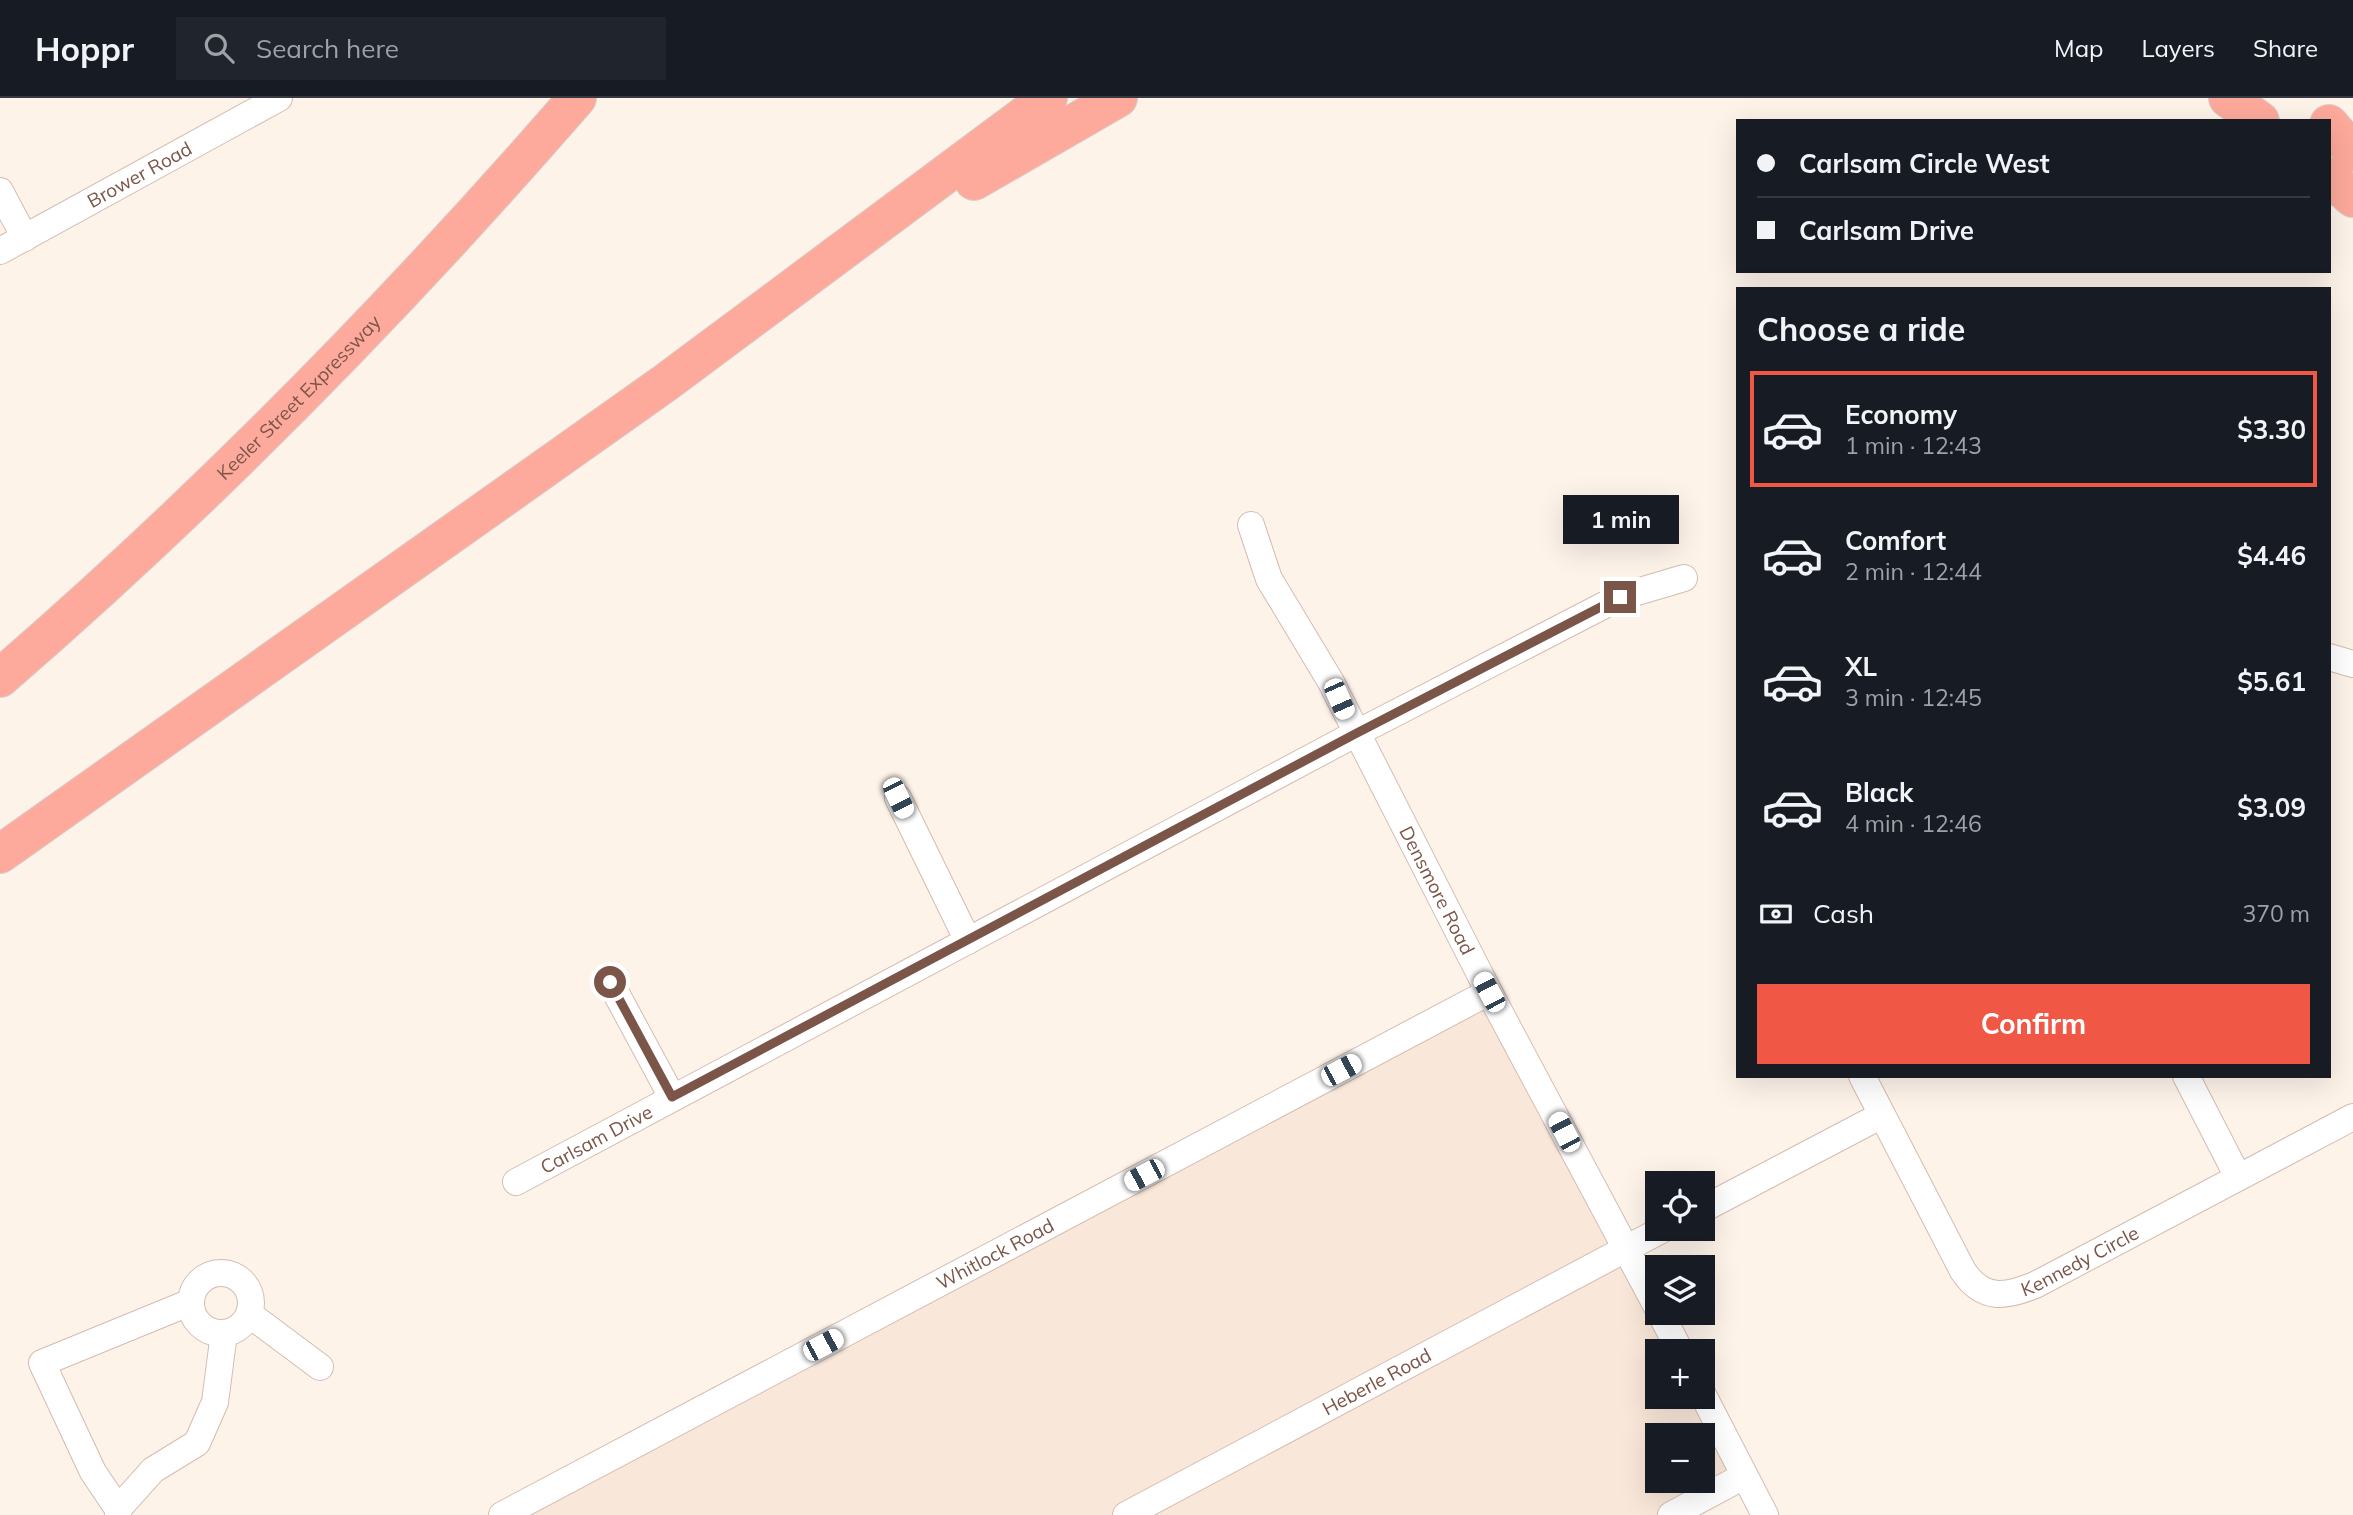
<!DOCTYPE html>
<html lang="en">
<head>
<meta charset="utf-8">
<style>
  body { margin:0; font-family:Mulish,sans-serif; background:#20242c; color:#f1f3f6; height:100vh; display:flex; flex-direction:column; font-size:26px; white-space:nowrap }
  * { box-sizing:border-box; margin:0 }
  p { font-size:23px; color:#9ea1a6 }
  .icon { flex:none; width:38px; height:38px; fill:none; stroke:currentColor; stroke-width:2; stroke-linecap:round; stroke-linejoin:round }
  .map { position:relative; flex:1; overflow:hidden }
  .drawer { position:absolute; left:1736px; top:189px; width:595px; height:791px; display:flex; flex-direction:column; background:#171b24; border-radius:0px; box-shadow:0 7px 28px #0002 }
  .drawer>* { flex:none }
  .guide { position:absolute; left:1736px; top:21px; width:595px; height:154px; border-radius:0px; box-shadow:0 7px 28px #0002; display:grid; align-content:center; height:154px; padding:0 21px; background:#171b24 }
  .tools { position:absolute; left:1645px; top:1073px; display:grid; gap:14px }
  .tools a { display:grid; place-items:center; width:70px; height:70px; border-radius:0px; background:#171b24; box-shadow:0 7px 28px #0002; font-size:35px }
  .end { position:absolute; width:32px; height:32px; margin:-16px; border:9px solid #7c5549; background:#fff; box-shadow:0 0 0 4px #fff }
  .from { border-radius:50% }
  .bubble { position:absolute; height:49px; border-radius:0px; background:#171b24; box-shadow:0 7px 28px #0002; font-size:23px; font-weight:700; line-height:49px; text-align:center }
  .car { position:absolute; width:21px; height:42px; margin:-21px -10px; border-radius:9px; box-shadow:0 0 5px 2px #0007; background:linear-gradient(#fff 24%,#345 0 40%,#fff 0 76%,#345 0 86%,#fff 0) }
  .guide b { display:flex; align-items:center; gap:24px; height:66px; font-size:26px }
  .guide b+b { border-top:2px solid #363941 }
  .guide i { width:18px; height:18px; background:#f1f3f6 }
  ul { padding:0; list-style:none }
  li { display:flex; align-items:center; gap:21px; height:116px; margin:0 14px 10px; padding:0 7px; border:4px solid transparent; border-radius:0px }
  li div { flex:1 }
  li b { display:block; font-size:26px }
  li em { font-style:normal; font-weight:700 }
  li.on { border-color:#f15745 }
  li>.icon { width:63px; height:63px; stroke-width:1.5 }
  h2 { padding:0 21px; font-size:32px; line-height:84px }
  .pay { display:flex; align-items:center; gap:18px; height:77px; padding:0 21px; font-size:26px }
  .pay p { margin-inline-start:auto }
  .cta { display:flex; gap:14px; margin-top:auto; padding:14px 21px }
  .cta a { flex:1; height:80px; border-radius:0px; background:#f15745; color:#fff; font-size:28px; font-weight:700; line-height:80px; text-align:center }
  header { display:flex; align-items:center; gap:42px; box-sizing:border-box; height:98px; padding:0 35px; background:#171b24; border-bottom:2px solid #363941 }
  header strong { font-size:33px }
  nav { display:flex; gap:38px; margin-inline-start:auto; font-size:24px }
  .search { width:490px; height:63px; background:#20242c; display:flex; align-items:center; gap:18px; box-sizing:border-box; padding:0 24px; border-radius:0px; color:#9ea1a6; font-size:26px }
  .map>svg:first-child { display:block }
  .residential { fill:#f9e7d9; fill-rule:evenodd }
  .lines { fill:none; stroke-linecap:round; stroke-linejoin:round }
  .minor-casing { stroke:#d4bcb0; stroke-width:28 }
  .highway-casing { stroke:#dacfcc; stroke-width:40 }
  .minor { stroke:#fff; stroke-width:26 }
  .highway { stroke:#fda99b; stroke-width:38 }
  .route { stroke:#7c5549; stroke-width:9 }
  .labels { text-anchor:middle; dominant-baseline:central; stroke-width:6; stroke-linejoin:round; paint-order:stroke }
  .street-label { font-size:19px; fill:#7c5549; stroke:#fff8f1 }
</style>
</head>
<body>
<header>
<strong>Hoppr</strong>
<div class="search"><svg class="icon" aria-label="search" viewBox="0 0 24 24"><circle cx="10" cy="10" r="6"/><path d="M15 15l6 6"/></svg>Search here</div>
<nav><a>Map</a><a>Layers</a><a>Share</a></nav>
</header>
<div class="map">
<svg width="2353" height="1417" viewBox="0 0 2353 1417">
  <rect width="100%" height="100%" fill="#fef3e9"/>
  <path class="residential" d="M1489 894 1679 1253H1657V1298L1703 1299 1744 1378 1671 1417H494ZM1657 1337H1703V1382H1657Z"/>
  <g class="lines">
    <g class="minor-casing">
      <g id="minor">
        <path d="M0 93 25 140"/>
        <path id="s1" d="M0 153 279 0"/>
        <path id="s2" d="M1251 427 1269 481 1331 584 1489 894 1657 1209"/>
        <path d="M2329 559 2353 566"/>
        <path d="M898 700 968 843"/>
        <path d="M610 884 672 999"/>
        <path id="s3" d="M1862 978 1963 1173C1983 1203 2006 1199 2035 1187L2353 1019"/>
        <path d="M2186 978 2238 1079"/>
        <path id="s4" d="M516 1084 1355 636 1620 499 1684 480"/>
        <path d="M1703 1111 1882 1017"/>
        <circle cx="221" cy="1205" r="30"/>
        <path d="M1660 1214 1680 1253"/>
        <path d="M249 1216 320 1269"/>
        <path d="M1703 1297 1765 1417"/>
        <path d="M118 1411 153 1372 197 1345 215 1304 224 1235"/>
        <path d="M118 1417V1411L93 1374 42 1265 191 1204"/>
        <path id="s5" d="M502 1417 1489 894"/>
        <path id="s6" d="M1126 1417 1665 1130"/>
        <path d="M1671 1417 1744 1378"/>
      </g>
    </g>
    <g class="highway-casing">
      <g id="highway">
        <path d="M2228 0 2260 23"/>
        <path d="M2329 26 2353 54"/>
        <path d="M2329 79 2353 100"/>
        <path d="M974 83 1118 0"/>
        <path id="s7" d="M0 580C207 401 398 206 577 0"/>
        <path d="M0 756 665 285 1048 0"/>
      </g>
    </g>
    <use href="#minor" class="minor"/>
    <use href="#highway" class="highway"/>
  </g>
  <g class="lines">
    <path class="route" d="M610 884 672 999 1355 636 1620 499"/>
  </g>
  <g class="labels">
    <g class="street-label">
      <text stroke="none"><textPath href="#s1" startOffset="159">Brower Road</textPath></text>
      <text stroke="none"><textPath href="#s7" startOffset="410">Keeler Street Expressway</textPath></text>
      <text stroke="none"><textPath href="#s2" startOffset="411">Densmore Road</textPath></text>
      <text stroke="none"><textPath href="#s4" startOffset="91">Carlsam Drive</textPath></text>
      <text stroke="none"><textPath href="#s5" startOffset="558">Whitlock Road</textPath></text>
      <text stroke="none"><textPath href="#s3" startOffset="352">Kennedy Circle</textPath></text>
      <text stroke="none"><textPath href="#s6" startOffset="284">Heberle Road</textPath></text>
    </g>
  </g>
</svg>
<div class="tools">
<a><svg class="icon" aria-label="locate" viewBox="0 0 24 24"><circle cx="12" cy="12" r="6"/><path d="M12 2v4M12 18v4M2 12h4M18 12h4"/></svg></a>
<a><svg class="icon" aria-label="layers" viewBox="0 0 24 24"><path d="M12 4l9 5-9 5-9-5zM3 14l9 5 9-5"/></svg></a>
<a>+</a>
<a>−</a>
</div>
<i class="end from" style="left:610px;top:884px"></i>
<i class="end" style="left:1620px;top:499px"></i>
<div class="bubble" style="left:1563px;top:397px;width:116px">1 min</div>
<i class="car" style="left:1339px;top:601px;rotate:156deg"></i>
<i class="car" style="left:898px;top:700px;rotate:154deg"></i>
<i class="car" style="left:1489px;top:894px;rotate:332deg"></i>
<i class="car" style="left:1341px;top:972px;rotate:62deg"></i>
<i class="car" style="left:1564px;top:1034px;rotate:332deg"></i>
<i class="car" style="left:1144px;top:1077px;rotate:242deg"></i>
<i class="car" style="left:823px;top:1247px;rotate:62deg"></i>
<div class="guide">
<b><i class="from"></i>Carlsam Circle West</b>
<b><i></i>Carlsam Drive</b>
</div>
<section class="drawer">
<h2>Choose a ride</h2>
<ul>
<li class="on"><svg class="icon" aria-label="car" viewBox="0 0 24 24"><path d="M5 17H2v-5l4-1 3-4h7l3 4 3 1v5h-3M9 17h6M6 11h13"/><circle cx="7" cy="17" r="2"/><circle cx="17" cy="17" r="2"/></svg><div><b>Economy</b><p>1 min · 12:43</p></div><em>$3.30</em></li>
<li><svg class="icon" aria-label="car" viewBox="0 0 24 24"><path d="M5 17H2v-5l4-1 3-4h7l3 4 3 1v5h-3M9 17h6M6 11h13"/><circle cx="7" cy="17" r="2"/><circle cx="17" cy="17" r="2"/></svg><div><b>Comfort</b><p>2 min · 12:44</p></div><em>$4.46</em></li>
<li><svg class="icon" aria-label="car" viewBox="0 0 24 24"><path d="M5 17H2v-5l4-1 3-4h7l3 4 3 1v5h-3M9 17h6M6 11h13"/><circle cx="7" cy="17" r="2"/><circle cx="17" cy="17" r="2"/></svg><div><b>XL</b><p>3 min · 12:45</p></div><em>$5.61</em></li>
<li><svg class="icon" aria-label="car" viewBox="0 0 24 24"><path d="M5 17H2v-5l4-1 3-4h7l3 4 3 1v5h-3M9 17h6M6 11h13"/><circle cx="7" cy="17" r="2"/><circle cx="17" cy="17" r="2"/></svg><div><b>Black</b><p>4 min · 12:46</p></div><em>$3.09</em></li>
</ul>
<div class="pay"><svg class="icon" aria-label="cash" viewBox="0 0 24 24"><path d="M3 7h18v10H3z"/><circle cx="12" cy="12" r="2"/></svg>Cash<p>370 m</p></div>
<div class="cta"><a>Confirm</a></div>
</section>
</div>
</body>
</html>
